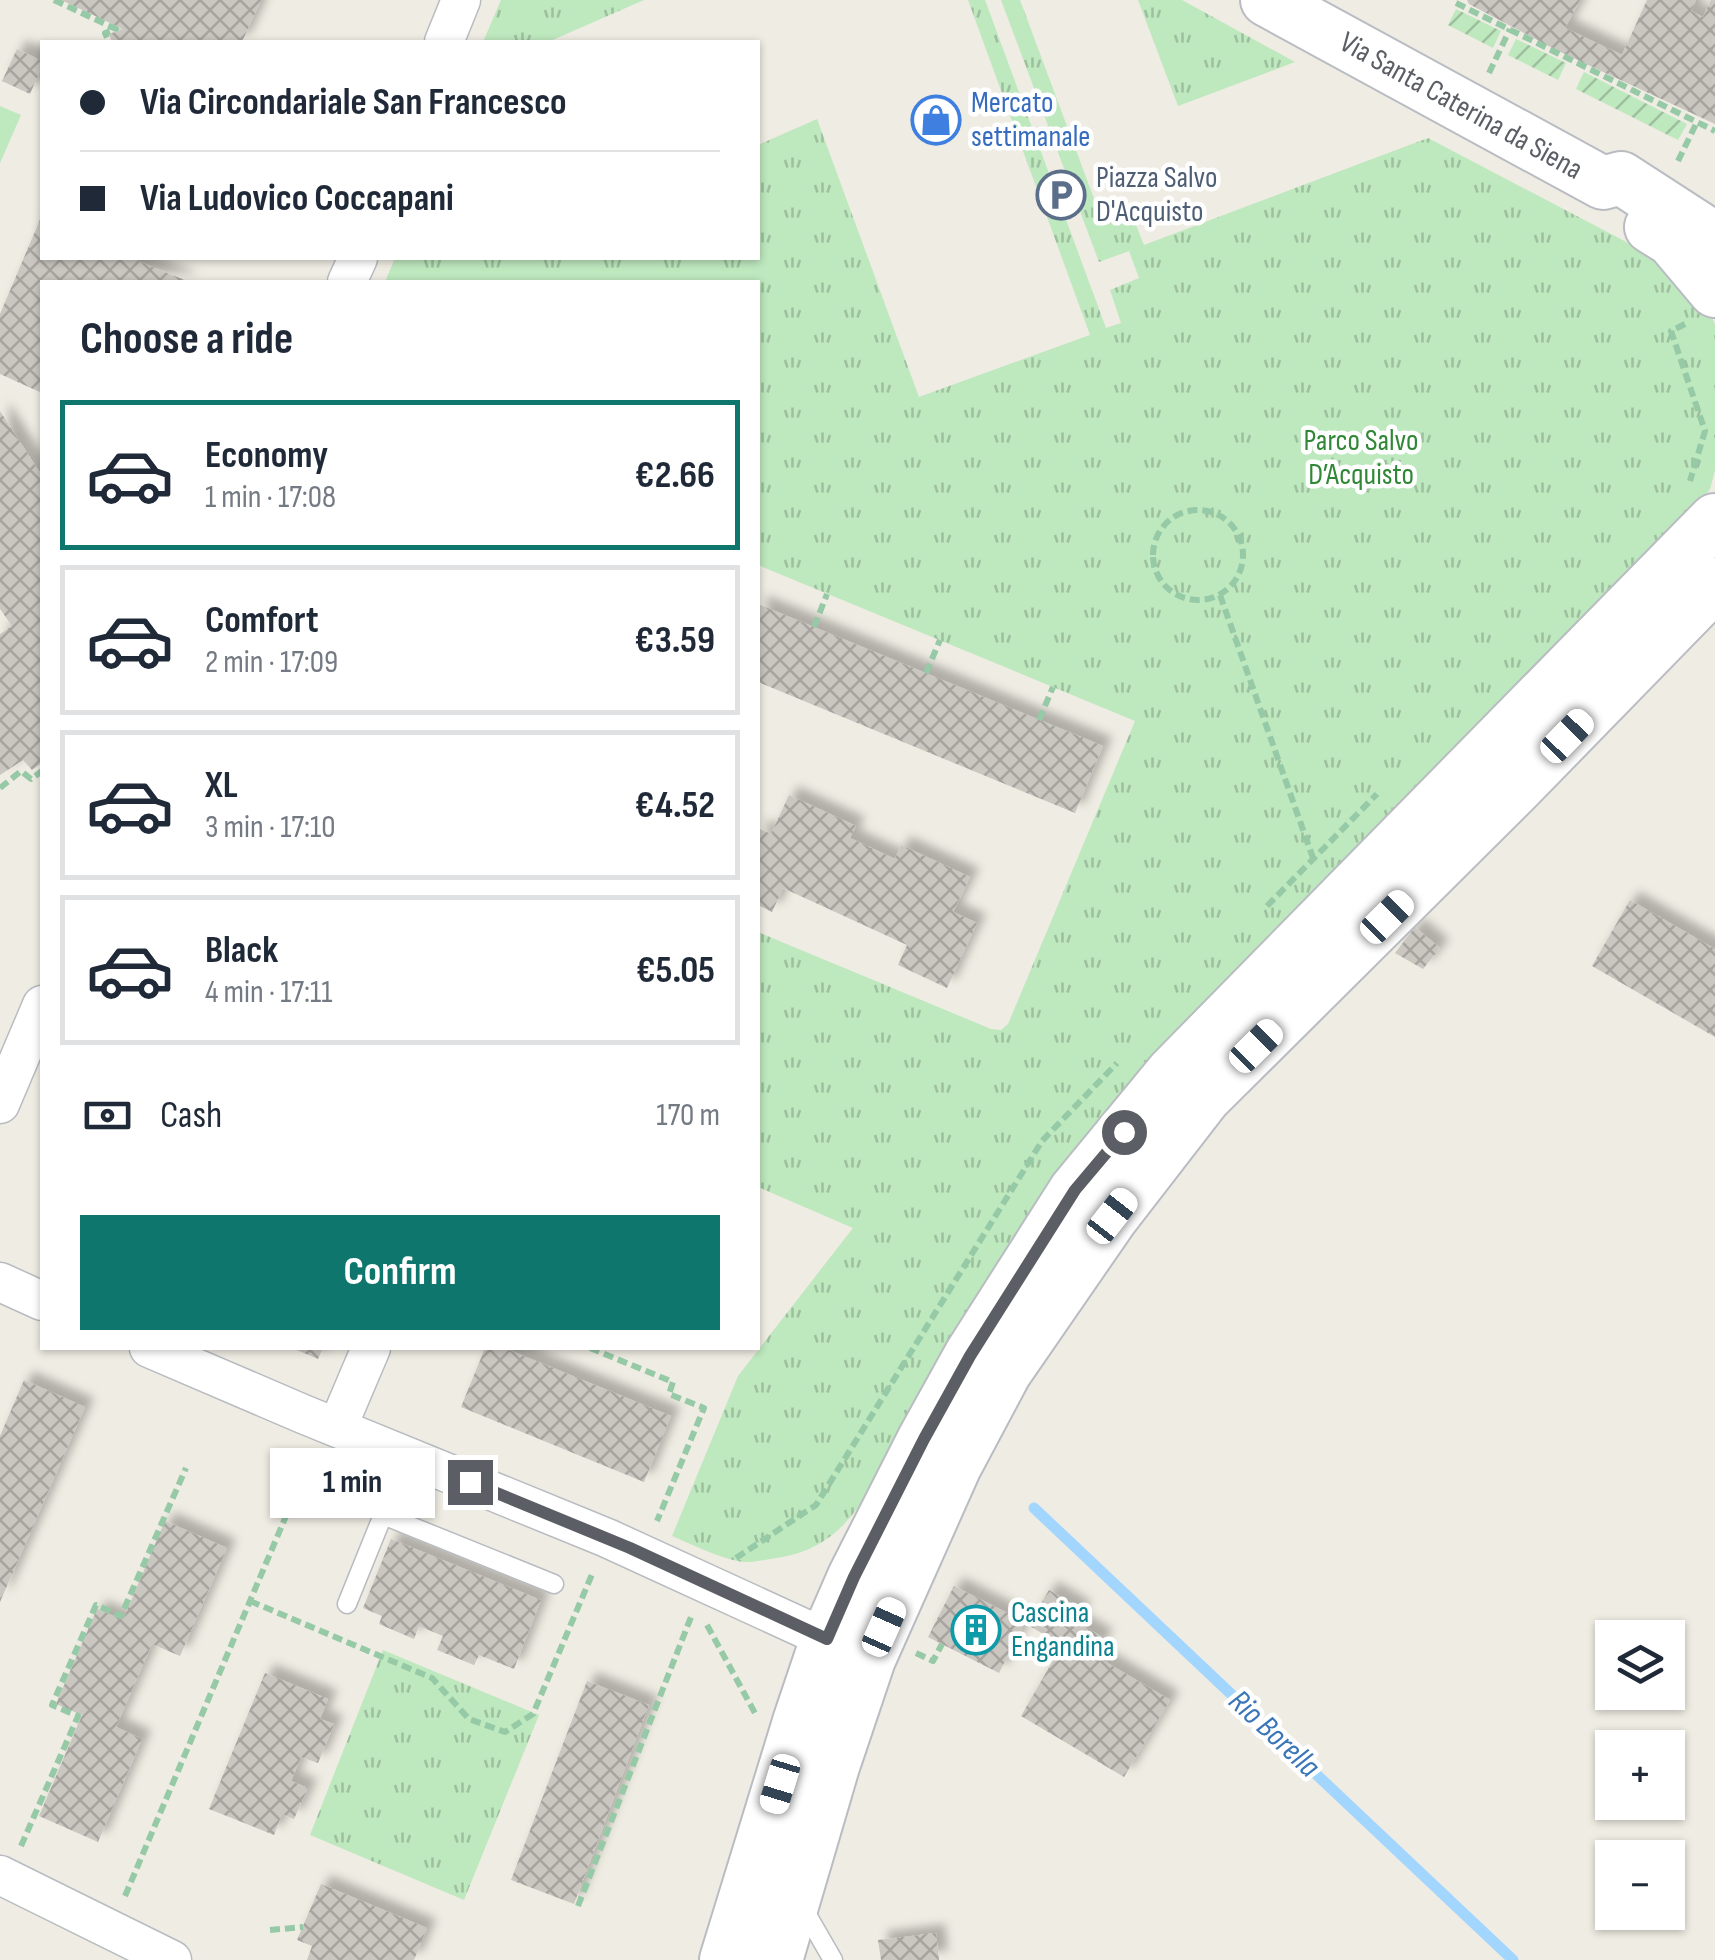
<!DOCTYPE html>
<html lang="en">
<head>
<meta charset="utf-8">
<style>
  body { margin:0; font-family:"Sofia Sans Condensed",sans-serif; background:#f2f2f3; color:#1f2937; height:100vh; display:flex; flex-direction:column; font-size:38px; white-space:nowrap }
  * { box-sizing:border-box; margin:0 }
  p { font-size:32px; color:#747a83 }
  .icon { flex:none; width:55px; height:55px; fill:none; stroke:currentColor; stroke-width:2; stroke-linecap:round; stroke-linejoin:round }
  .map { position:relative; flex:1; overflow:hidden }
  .drawer { position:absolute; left:40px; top:280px; width:720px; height:1070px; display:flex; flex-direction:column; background:#fff; border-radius:0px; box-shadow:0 2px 8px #0004 }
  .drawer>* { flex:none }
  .top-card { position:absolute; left:40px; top:40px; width:720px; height:220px; border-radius:0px; box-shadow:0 2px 8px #0004; display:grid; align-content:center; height:220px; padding:0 40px; background:#fff }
  .tools { position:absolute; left:1595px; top:1620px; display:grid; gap:20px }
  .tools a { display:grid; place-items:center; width:90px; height:90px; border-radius:0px; background:#fff; box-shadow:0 2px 8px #0004; font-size:50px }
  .end { position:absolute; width:45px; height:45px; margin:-22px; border:12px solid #5b5f65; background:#fff; box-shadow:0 0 0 5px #fff }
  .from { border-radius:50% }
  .bubble { position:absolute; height:70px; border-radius:0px; background:#fff; box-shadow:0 2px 8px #0004; font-size:32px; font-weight:700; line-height:70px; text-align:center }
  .car { position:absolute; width:30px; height:60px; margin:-30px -15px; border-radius:12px; box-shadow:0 0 8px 2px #0007; background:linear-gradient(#fff 24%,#345 0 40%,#fff 0 76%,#345 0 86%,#fff 0) }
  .top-card b { display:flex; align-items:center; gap:35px; height:95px; font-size:38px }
  .top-card b+b { border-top:2px solid #e0e1e3 }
  .top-card i { width:25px; height:25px; background:#1f2937 }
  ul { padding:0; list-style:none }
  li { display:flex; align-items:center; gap:30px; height:150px; margin:0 20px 15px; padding:0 20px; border:5px solid #e0e1e3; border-radius:0px }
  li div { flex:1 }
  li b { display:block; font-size:38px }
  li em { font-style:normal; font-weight:700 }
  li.current { border-color:#0f766e }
  li>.icon { width:90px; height:90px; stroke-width:1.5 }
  h2 { padding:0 40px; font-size:45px; line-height:120px }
  .pay { display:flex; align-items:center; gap:25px; height:110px; padding:0 40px; font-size:38px }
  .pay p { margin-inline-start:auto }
  .button { display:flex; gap:20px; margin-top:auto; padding:20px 40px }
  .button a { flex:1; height:115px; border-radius:0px; background:#0f766e; color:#fff; font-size:40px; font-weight:700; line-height:115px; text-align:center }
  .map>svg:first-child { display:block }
  .grass { fill:url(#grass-tufts) }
  .garden { fill:url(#garden-furrows) }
  .pitch { fill:#bee8be }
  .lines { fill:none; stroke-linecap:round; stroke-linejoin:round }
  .stream { stroke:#a3d6ff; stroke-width:11 }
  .building { fill:url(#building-cross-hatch); filter:url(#shadow) }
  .lane-casing { stroke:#b8bbc0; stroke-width:21 }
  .street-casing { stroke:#b8bbc0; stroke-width:41 }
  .secondary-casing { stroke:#b9bcc2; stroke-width:56 }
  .path { stroke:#96c9a6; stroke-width:6; stroke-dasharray:10 5; stroke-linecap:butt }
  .lane { stroke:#fff; stroke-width:18 }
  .street { stroke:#fff; stroke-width:38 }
  .secondary { stroke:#fff; stroke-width:52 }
  .route { stroke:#5b5f65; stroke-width:12 }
  .labels { text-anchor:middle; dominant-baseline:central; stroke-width:9; stroke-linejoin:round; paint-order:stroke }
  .shop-label { font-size:30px; fill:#366cbe; stroke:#fff; text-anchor:start }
  .street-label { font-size:30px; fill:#5b5f65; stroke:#fff }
  .service-label { font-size:30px; fill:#4e5e75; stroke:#fff; text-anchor:start }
  .park-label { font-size:30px; fill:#308735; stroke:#fff }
  .culture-label { font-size:30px; fill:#0d838f; stroke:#fff; text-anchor:start }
  .water-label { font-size:32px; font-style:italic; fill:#3a76b8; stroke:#fff }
</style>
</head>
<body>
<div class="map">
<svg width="1715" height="1960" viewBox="0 0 1715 1960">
  <defs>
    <pattern id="grass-tufts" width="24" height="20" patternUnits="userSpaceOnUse" patternTransform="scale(2.5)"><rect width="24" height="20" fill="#bee8be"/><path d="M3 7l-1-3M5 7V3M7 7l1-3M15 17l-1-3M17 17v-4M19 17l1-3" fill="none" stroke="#9dbf9e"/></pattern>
    <pattern id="garden-furrows" width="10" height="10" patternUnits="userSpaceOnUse" patternTransform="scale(2.5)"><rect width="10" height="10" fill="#bee8be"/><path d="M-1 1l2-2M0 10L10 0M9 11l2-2" fill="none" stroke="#9dbf9e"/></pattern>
    <pattern id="building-cross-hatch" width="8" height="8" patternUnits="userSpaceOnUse" patternTransform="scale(2.5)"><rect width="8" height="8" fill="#cac6c0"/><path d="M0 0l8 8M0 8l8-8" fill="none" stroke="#a7a4a0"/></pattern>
    <filter id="shadow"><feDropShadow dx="9" dy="-9" stdDeviation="5" flood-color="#0004"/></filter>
  </defs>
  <rect width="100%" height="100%" fill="#efece3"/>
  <path class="grass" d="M501 0H644L548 42H483Z
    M968 0H985L1106 328 1121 323 1110 290 1139 278 1129 251 1099 262 1001 0H1020L1102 220 1130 210 1144 245 1428 138 1632 245 1652 247 1707 304 1715 325V470L1710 489 1693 514 896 1447C864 1499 843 1549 776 1558 763 1560 749 1564 737 1561 715 1556 693 1545 672 1536L738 1376 853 1228 758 1187V932L991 1029 1001 1030 1008 1024 1135 721 758 565V282H385L395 258H758V145L817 119 919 397 1090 335Z
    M1138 0H1182L1295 62 1178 106Z
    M383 1650 539 1715 464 1900 310 1835Z"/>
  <path class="garden" d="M1456 9 1501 31 1493 48 1448 25Z
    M1516 39 1566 63 1558 80 1508 55Z
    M1584 72 1687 124 1678 140 1576 89Z"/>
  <path class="pitch" d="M0 106 21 115 0 163Z"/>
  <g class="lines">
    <path class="stream" d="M1034 1508 1513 1960"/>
  </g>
  <path class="building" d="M61 0H261L242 42H112L109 34 123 29Z
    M1467 0H1580L1565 28 1622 55 1647 0H1696L1691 11 1703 17 1711 0H1715V124L1556 50 1469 4Z
    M17 49 42 61V66L30 94 2 81Z
    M42 215V258H130L190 282H42V393L0 374V314Z
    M0 411 42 476V763L32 770 23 760 0 775V634L12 626 0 609Z
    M758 604 1103 746 1075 813 758 682Z
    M789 795 856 826 850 838 895 859 901 845 970 877 953 912 977 923 947 988 898 965 907 945 783 888 772 912 758 905V828L771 834Z
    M1630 900 1715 949V1037L1592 966Z
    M1415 927 1440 948 1423 969 1395 953Z
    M292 1348H323L318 1359Z
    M485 1348H504L671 1416 644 1482 461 1407Z
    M24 1380 85 1407 0 1602V1436Z
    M165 1521 227 1548 180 1656 152 1644 116 1727 142 1739 98 1842 39 1816 82 1715 56 1704 97 1609 123 1620Z
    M391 1539 541 1600 514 1669 479 1655 474 1665 437 1650 443 1636 419 1626 414 1639 379 1624 382 1616 363 1608Z
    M954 1586 1025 1622 999 1673 928 1637Z
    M1049 1590 1082 1610 1075 1621 1104 1638 1094 1655 1170 1700 1124 1777 1021 1716 1062 1645 1028 1625Z
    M265 1673 328 1699 320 1719 334 1724 318 1763 301 1757 291 1781 308 1788 294 1819 282 1814 274 1835 209 1809Z
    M587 1681 649 1705 574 1904 511 1880Z
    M321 1884 427 1928 414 1960H307L312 1946 297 1940Z
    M936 1933 939 1960H881L878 1940Z"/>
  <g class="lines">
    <g class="lane-casing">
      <path id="lane" d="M347 1604 383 1515 554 1584
        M803 1908 833 1960"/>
    </g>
    <g class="street-casing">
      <path id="street" d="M444 42 461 0
        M347 282 358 258
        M0 1104 42 1005
        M0 1282 42 1301
        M149 1348 303 1414 607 1538 849 1649
        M337 1428 371 1348
        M0 1875 172 1960"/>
    </g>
    <g class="secondary-casing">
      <path id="secondary" d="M1267 0 1603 183 1621 178 1715 239
        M1651 227 1672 240 1715 291
        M726 1960 800 1719 827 1639 854 1577 924 1439 970 1356 1075 1191 1172 1073 1715 520
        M776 1960 833 1766 869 1659 955 1466 1005 1372 1112 1217 1204 1098 1517 787 1715 584"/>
    </g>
    <path class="path" d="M54 0 116 29 105 33 109 42
      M1456 3 1715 131
      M1489 73 1510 29
      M1678 161 1697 122
      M1685 324 1671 331 1705 431 1690 481
      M1153 555a45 45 0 1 1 90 0a45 45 0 1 1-90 0Z
      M1220 595 1313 858
      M814 627 827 594
      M926 673 940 640
      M1039 720 1053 687
      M0 788 21 771 31 779 42 771
      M1267 906 1377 794
      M590 1348 673 1382 669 1394 704 1408 657 1521
      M736 1558 816 1505 1042 1141 1117 1063
      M250 1601 432 1678 469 1719 505 1732 533 1714 593 1572
      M707 1625 756 1715
      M916 1653 933 1661 942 1644
      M21 1846 78 1716 52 1705 96 1605 121 1616 186 1468
      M125 1896 311 1457
      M578 1906 691 1617
      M270 1930 303 1927"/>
    <use href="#lane" class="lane"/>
    <use href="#street" class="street"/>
    <use href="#secondary" class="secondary"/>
  </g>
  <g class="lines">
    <path class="route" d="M470 1482 630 1548 827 1639 854 1577 924 1439 970 1356 1075 1190 1124 1132"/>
  </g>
  <defs>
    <g id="shop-ring" transform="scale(2.5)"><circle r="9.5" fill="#fff" stroke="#3f7fe0" stroke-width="1.5"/><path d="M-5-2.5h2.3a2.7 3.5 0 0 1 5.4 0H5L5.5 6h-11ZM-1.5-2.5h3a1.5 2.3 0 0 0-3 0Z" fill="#3f7fe0"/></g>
    <g id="parking-ring" transform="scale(2.5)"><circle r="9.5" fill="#fff" stroke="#5c6f8a" stroke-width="1.5"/><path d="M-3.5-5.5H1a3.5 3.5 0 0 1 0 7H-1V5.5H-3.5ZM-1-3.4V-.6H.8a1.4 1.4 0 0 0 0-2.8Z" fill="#5c6f8a"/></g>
    <g id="building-ring" transform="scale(2.5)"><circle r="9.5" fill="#fff" stroke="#0f9aa8" stroke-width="1.5"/><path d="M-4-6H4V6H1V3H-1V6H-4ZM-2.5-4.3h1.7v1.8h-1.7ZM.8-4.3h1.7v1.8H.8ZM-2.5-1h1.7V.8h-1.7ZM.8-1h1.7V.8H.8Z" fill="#0f9aa8"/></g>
  </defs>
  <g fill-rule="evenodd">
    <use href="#shop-ring" x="936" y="120"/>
    <use href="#parking-ring" x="1061" y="195"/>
    <use href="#building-ring" x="976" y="1630"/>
  </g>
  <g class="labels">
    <g class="shop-label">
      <text x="971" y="103">Mercato<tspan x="971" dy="34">settimanale</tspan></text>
    </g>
    <g class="street-label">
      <text transform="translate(1461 106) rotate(29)">Via Santa Caterina da Siena</text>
    </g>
    <g class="service-label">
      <text x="1096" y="178">Piazza Salvo<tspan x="1096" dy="34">D'Acquisto</tspan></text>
    </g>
    <g class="park-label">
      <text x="1361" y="441">Parco Salvo<tspan x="1361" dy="34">D’Acquisto</tspan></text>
    </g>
    <g class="culture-label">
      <text x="1011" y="1613">Cascina<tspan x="1011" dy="34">Engandina</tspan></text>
    </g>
    <g class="water-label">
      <text transform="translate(1274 1734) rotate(43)">Rio Borella</text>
    </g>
  </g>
</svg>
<div class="tools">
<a><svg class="icon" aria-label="layers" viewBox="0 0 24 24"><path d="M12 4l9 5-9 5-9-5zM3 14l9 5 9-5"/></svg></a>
<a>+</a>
<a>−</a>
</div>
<i class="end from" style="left:1124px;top:1132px"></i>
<i class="end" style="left:470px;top:1482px"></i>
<div class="bubble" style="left:270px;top:1448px;width:165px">1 min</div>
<i class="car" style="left:1567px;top:736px;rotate:44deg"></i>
<i class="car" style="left:1387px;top:917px;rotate:45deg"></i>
<i class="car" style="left:1256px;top:1046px;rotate:45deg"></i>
<i class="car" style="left:1112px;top:1216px;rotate:38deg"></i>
<i class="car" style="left:884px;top:1627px;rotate:24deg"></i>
<i class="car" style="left:780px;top:1784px;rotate:197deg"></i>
<div class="top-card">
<b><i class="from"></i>Via Circondariale San Francesco</b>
<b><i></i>Via Ludovico Coccapani</b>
</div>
<section class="drawer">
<h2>Choose a ride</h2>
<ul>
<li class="current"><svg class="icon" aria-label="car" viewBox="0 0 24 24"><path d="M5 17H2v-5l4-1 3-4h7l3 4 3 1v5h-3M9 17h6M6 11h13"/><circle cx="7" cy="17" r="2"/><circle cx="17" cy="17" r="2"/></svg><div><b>Economy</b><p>1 min · 17:08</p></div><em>€2.66</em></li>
<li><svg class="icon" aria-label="car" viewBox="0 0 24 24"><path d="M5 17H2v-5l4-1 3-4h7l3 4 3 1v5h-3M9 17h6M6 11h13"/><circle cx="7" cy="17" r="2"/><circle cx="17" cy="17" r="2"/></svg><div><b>Comfort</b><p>2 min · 17:09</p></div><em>€3.59</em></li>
<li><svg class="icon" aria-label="car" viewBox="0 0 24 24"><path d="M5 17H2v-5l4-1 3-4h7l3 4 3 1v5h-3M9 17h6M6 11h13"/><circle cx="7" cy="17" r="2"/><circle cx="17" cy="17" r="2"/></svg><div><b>XL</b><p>3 min · 17:10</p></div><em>€4.52</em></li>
<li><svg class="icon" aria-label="car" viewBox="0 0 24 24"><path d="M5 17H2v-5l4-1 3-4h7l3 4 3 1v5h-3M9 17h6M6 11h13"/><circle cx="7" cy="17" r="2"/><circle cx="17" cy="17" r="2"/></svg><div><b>Black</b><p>4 min · 17:11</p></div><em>€5.05</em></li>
</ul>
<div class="pay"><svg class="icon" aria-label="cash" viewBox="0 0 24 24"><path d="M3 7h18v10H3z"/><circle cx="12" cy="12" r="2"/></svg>Cash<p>170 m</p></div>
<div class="button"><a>Confirm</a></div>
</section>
</div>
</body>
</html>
